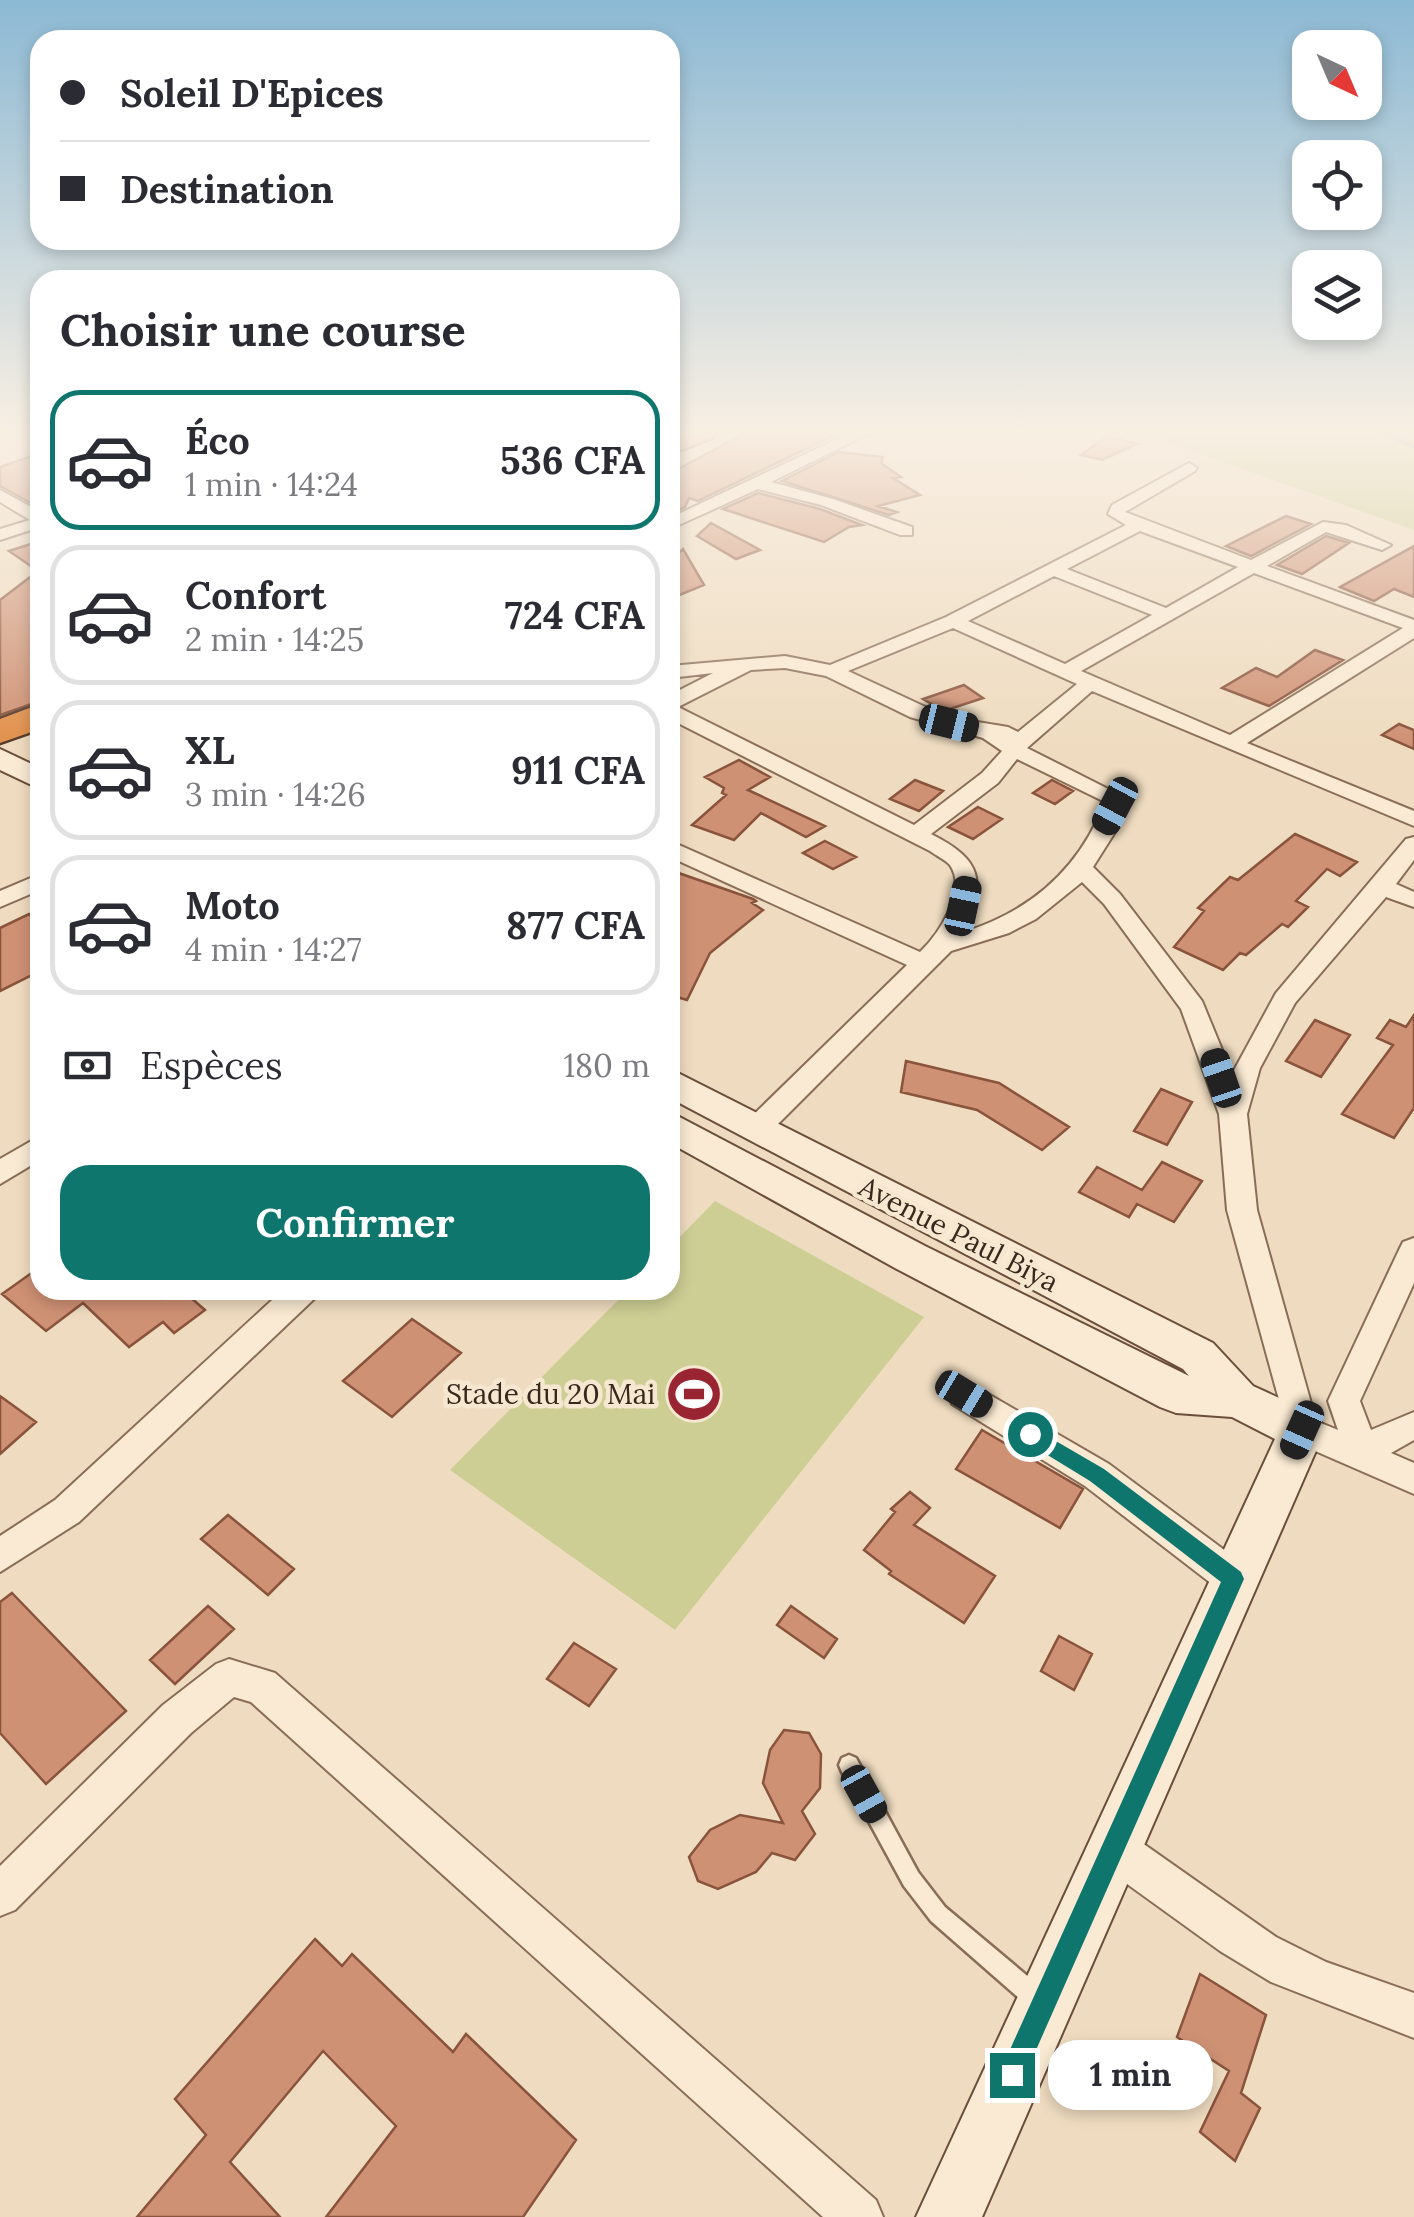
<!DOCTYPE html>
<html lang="fr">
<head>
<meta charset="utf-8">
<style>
  body { margin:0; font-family:Lora,serif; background:#f2f2f3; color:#2b2b33; height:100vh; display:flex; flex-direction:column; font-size:38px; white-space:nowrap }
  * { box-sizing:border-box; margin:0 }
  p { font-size:32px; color:#7c7c81 }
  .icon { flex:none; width:55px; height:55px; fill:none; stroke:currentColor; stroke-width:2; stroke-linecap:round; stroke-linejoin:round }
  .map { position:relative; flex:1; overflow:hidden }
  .details { position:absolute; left:30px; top:270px; width:650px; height:1030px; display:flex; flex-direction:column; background:#fff; border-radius:30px; box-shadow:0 5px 15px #0003 }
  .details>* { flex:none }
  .guide { position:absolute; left:30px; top:30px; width:650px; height:220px; border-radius:30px; box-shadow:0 5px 15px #0003; display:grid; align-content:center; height:220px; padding:0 30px; background:#fff }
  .needle { width:65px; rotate:136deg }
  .tools { position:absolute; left:1292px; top:30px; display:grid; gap:20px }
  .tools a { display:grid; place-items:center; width:90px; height:90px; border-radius:20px; background:#fff; box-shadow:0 5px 15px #0003; font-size:50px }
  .end { position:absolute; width:45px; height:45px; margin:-22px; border:12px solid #0f766e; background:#fff; box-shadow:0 0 0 5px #fff }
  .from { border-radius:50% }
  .bubble { position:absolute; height:70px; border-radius:30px; background:#fff; box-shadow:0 5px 15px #0003; font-size:32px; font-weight:800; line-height:70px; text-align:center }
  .car { position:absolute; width:30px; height:60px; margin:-30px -15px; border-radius:12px; box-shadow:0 0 8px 2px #0007; background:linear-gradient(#222 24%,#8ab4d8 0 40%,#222 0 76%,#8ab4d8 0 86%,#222 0) }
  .guide b { display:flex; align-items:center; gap:35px; height:95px; font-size:38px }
  .guide b+b { border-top:2px solid #e1e1e2 }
  .guide i { width:25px; height:25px; background:#2b2b33 }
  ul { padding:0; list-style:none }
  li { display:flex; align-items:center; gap:30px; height:140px; margin:0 20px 15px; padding:0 10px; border:5px solid #e1e1e2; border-radius:30px }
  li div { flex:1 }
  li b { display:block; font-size:38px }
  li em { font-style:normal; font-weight:800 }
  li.active { border-color:#0f766e }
  li>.icon { width:90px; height:90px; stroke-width:1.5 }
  h2 { padding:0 30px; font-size:45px; line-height:120px }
  .pay { display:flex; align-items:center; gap:25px; height:110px; padding:0 30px; font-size:38px }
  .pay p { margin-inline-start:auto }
  .cta { display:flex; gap:20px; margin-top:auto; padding:20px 30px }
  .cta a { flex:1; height:115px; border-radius:30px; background:#0f766e; color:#fff; font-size:40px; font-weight:800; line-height:115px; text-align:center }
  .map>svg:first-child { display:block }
  .green { fill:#cdce94 }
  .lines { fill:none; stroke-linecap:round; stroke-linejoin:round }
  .stream { stroke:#6a8f82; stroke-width:4 }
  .building { fill:#cf9174; stroke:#89533c; stroke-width:2.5 }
  .lane-casing { stroke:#896d57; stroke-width:5 }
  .street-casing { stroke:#896d57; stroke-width:4 }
  .secondary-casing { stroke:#6a4e3b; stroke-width:4 }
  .highway-casing { stroke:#563b2c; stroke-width:5 }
  .lane { fill:#faead3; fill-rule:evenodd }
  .street { fill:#faead3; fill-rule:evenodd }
  .secondary { fill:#faead3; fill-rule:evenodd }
  .highway { fill:#e2914d; fill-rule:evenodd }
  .route { fill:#0f766e }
  .labels { text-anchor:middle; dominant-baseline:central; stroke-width:9; stroke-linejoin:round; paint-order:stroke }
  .street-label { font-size:28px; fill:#38271c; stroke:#f6e7d0 }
  .poi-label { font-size:28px; fill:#38271c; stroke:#f6e7d0; text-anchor:end }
</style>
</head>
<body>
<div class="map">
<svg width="1414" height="2217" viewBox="0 0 1414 2217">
  <rect width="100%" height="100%" fill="#efdcc0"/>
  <path class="green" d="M1151 432H1414V530L1167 442Z
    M715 1201 924 1317 675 1630 450 1470 628 1290H670V1247Z"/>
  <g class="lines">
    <path class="stream" d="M1382 432 1414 447"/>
  </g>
  <path class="building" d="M747 432H841L698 501 689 498 685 507 670 514V466L680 468Z
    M1106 436 1137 444 1102 460 1081 455Z
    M839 452 883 457 881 463 901 477 893 478 920 495 878 506 897 512 889 515 782 481Z
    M40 453V508L0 486V467Z
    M758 493 820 509 862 525 849 527 824 542 723 509Z
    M1286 516 1311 524 1251 556 1226 546Z
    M711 523 760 550 736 559 697 536Z
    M1326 536 1349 543 1302 574 1277 565Z
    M40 541V701L0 715V600L38 571 9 551Z
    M1414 546V597L1394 589 1374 601 1340 587Z
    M683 549 704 585 670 599V561Z
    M1315 650 1343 660 1269 706 1222 688 1256 668 1277 677Z
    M964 685 983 698 944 711 923 699Z
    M1399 724 1414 730V749L1382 735Z
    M739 760 770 777 748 790 825 826 806 837 761 813 734 840 692 825 726 795 722 793 724 788 705 777Z
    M915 780 943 791 919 811 890 799Z
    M1052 780 1073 791 1055 804 1033 793Z
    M978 807 1002 819 973 839 948 827Z
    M1295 834 1357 862 1340 876 1327 869 1296 901 1308 907 1288 927 1282 924 1246 955 1240 953 1223 970 1174 947 1204 911 1198 908 1230 877 1238 880Z
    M825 841 856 857 833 869 803 853Z
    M670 870 753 899 756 901 752 903 763 910 710 953 687 1000 670 995Z
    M29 914 40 924V971L0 991V928Z
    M1414 1015V1108L1394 1138 1342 1114 1393 1045 1377 1038 1390 1020 1406 1027Z
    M1315 1020 1350 1035 1321 1077 1286 1061Z
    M906 1061 999 1083 1069 1127 1042 1150 977 1110 901 1092Z
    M1161 1089 1192 1102 1167 1145 1134 1131Z
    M1162 1162 1202 1181 1174 1222 1137 1204 1129 1217 1079 1192 1097 1167 1142 1190Z
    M40 1267V1290H152L162 1299 182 1290 205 1310 174 1333 163 1322 129 1347 83 1303 46 1331 2 1294Z
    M412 1319 461 1353 392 1417 343 1381Z
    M0 1396 36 1422 0 1454Z
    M982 1430 1083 1489 1060 1528 956 1469Z
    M910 1492 930 1508 914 1525 995 1576 964 1623 889 1574 891 1571 864 1550 895 1512 891 1509Z
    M228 1515 294 1569 268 1595 201 1539Z
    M12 1593 126 1711 46 1784 0 1733V1602Z
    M208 1606 234 1629 175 1684 150 1660Z
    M791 1606 837 1639 824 1658 777 1625Z
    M1059 1636 1092 1654 1074 1690 1041 1671Z
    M574 1643 616 1669 589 1706 547 1679Z
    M784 1730 809 1733 821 1754 820 1788 802 1811 815 1834 795 1860 772 1853 756 1872 718 1889 698 1881 689 1857 710 1830 740 1815 783 1823 763 1783 770 1750Z
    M315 1939 342 1966 352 1954 453 2052 466 2034 576 2140 523 2217H326L396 2126 323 2051 230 2162 280 2217H137L206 2135 175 2099Z
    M1200 1974 1266 2015 1241 2093 1260 2108 1235 2161 1200 2132 1229 2071 1177 2037Z"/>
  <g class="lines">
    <g class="lane-casing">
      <path id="lane" d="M849 1755 856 1758 918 1872 945 1907 1043 1989 1046 1997 1043 2005 1035 2008 1027 2005 931 1921 904 1886 842 1772 839 1765 842 1758Z"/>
    </g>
    <g class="street-casing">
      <path id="street" d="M852 432H872L771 482 833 499 912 527V535H900L821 505 758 489 670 529V518Z
        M1189 463 1197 468 1195 471 1125 512 1251 560 1323 522 1346 525 1391 545 1382 550 1326 532 1267 566 1414 620V638L1247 743 1414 811V826L1092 691 1027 748 1128 799 1117 829 1093 867 1120 894 1202 1001 1232 1074 1276 993 1406 839 1414 837V860L1396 884 1414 892V907L1386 897 1295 1003 1260 1068 1247 1114 1257 1210 1316 1421 1338 1430 1328 1401 1399 1250 1403 1242 1414 1238V1283L1360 1401 1371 1430 1414 1412V1440L1391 1453 1414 1463V1494L1290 1440 1227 1210 1219 1114 1181 1009 1104 904 1082 882 1036 919 1009 933 951 951 766 1136H746L742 1129 746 1122 907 965 670 857V841L920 952C938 935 968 891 950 865 946 860 935 855 930 851L670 719V695L713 673 670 678V666L785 656 830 665 946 617 1126 525 1108 514 1112 505ZM1140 531 1238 567 1166 608 1067 569ZM1254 573 1403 628 1230 735 1081 671ZM1054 576 1152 615 1065 664 968 621ZM953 628 1077 684 1018 732 1008 727 947 717 848 671ZM785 668 826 676 910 717 983 738 1002 751 982 773 914 825 678 707 751 670ZM1017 759 1105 802C1079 870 1030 912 961 933 987 882 983 860 931 834L998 783Z
        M0 490 40 512V527L0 540V529L30 520 0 502Z
        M40 874V890L0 907V891Z
        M40 1136V1160L0 1184V1159Z
        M283 1290H318L314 1299 79 1522 0 1572V1536L55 1500Z
        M964 1380 1109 1464 1247 1567 1252 1579 1247 1591 1234 1596 1221 1591 1085 1486 952 1404 948 1394 952 1384Z
        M229 1659 275 1673 876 2200 883 2217H823L251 1702 234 1697 191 1733 15 1910 0 1916V1866L163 1705 216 1664Z
        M1113 1827 1128 1833 1276 1937 1326 1962 1414 1993V2038L1271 1982 1220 1951 1098 1863 1092 1848 1098 1833Z"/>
    </g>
    <g class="secondary-casing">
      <path id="secondary" d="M0 749 40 768V789L0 770Z
        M670 1069 1213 1343 1253 1386 1318 1416 1325 1430 982 2217H916L1275 1439 1232 1417 1176 1413 1160 1407 895 1268 670 1143V1112L925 1246 1189 1376 1183 1369 670 1098Z"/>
    </g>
    <g class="highway-casing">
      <path id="highway" d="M678 432H716L712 438 670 454V436Z
        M40 704V729L0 743V719Z"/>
    </g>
    <use href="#lane" class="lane"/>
    <use href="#street" class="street"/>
    <use href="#secondary" class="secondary"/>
    <use href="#highway" class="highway"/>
  </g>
  <linearGradient id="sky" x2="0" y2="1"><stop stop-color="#8cb9d4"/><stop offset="0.58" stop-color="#f8efe3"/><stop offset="1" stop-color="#f8efe3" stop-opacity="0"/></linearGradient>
  <rect width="1414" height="743" fill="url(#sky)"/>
  <path class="route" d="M1030 1426 1104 1469 1241 1572 1244 1579 1021 2084 1012 2088 1003 2084 999 2075 1003 2065 1221 1582 1090 1481 1023 1440V1428Z"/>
  <defs>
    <g id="stadium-disc" transform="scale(2.875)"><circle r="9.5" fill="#9a2532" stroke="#f6e7d0"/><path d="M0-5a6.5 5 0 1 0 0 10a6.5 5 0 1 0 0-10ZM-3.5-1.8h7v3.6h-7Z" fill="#fff"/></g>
  </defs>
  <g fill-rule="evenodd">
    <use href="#stadium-disc" x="694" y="1394"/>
  </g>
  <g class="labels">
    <g class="street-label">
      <text transform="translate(959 1234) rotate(27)">Avenue Paul Biya</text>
    </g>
    <g class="poi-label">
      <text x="655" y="1394">Stade du 20 Mai</text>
    </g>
  </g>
</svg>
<div class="tools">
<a><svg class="needle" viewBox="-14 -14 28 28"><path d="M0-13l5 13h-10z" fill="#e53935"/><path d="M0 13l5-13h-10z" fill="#7c7c81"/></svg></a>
<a><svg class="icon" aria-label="locate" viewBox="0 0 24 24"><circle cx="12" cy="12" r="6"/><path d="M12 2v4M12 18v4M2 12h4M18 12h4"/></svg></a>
<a><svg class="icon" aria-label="layers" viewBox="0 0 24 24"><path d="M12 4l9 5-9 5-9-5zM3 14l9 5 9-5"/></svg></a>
</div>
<i class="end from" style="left:1030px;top:1434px"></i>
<i class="end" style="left:1012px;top:2075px"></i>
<div class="bubble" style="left:1048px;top:2040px;width:165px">1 min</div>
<i class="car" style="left:949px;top:723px;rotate:104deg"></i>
<i class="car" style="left:1115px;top:806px;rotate:208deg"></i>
<i class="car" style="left:963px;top:906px;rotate:12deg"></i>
<i class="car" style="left:1221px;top:1078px;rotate:341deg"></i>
<i class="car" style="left:964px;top:1394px;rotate:121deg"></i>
<i class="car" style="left:1302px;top:1430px;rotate:204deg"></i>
<i class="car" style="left:864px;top:1794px;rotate:151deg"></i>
<div class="guide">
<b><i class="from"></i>Soleil D'Epices</b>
<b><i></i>Destination</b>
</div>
<section class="details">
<h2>Choisir une course</h2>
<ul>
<li class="active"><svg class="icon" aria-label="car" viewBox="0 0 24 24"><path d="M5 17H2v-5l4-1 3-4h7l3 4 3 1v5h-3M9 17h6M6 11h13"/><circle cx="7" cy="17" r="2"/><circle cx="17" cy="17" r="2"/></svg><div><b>Éco</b><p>1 min · 14:24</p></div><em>536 CFA</em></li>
<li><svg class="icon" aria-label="car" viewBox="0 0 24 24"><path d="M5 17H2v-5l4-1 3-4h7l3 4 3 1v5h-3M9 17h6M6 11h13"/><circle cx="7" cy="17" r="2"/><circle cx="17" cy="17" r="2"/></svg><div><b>Confort</b><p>2 min · 14:25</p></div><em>724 CFA</em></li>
<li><svg class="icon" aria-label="car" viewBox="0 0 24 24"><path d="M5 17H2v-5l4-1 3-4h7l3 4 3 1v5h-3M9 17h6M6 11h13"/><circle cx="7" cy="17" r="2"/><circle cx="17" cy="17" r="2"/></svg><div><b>XL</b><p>3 min · 14:26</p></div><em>911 CFA</em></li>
<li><svg class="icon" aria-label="car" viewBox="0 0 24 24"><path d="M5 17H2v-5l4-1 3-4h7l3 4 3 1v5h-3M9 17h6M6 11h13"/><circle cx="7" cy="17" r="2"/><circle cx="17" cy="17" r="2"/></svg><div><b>Moto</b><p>4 min · 14:27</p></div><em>877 CFA</em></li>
</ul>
<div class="pay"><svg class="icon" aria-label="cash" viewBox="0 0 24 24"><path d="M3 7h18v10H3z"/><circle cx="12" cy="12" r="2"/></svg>Espèces<p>180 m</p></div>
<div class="cta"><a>Confirmer</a></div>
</section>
</div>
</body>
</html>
